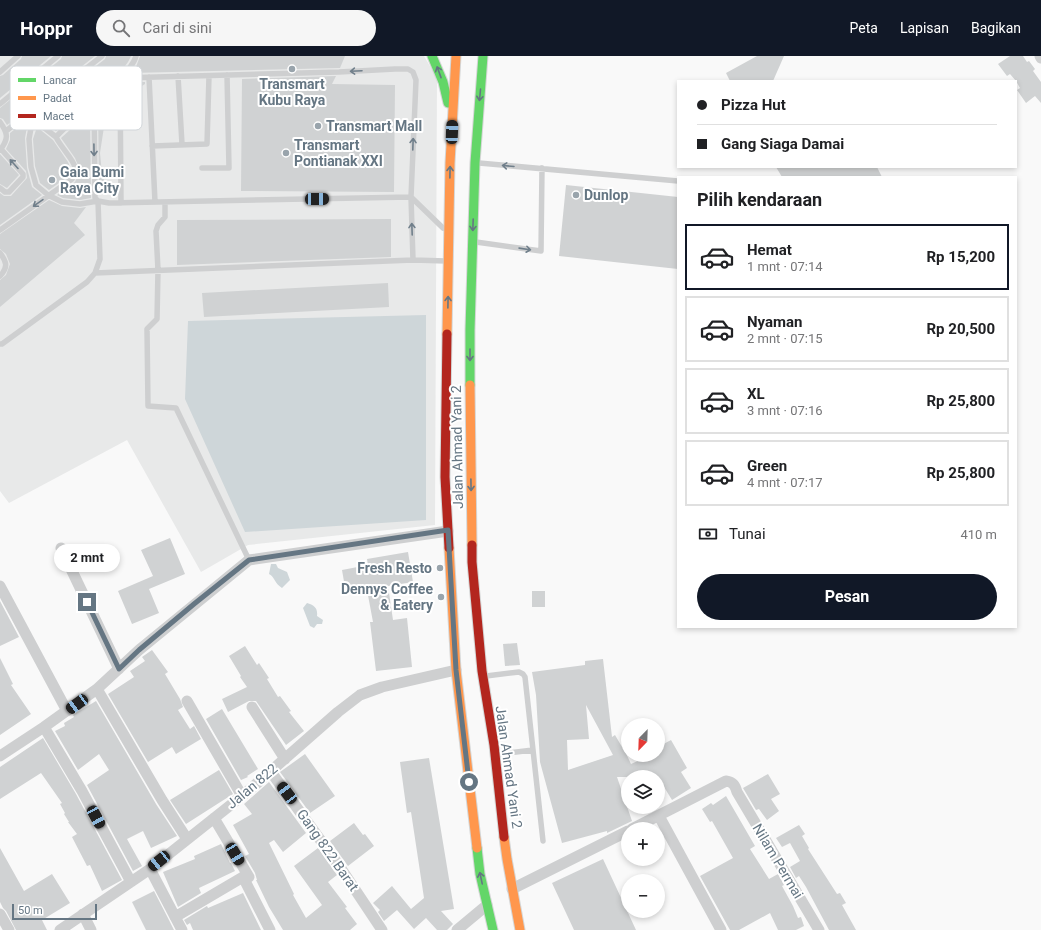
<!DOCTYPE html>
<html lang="id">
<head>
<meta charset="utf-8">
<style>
  body { margin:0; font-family:Roboto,sans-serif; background:#f6f6f6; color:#202124; height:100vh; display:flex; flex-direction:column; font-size:15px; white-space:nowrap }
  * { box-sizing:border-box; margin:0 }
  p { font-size:13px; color:#757577 }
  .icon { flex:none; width:22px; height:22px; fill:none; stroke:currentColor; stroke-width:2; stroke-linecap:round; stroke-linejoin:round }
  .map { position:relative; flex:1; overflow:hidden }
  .sheet { position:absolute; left:677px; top:120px; width:340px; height:452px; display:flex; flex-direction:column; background:#fff; border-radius:0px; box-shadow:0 2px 6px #0003 }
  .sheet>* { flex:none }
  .banner { position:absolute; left:677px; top:24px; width:340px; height:88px; border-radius:0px; box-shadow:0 2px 6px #0003; display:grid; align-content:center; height:88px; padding:0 20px; background:#fff }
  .needle { width:26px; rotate:203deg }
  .buttons { position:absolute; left:621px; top:662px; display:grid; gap:8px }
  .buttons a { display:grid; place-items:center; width:44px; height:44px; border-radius:50%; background:#fff; box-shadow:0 2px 6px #0003; font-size:20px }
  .scale { position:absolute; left:12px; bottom:10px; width:85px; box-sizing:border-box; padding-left:4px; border:2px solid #657683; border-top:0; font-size:11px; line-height:14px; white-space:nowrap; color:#657683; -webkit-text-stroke:3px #fff; paint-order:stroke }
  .end { position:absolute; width:18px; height:18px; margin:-9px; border:5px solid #657683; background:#fff; box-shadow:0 0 0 2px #fff }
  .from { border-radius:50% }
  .bubble { position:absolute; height:28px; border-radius:14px; background:#fff; box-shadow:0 2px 6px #0003; font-size:13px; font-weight:700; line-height:28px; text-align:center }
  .car { position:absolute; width:12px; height:24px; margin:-12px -6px; border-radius:5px; box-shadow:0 0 3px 1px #0007; background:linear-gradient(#222 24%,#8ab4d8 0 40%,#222 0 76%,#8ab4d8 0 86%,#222 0) }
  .banner b { display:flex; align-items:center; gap:14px; height:38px; font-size:15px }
  .banner b+b { border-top:1px solid #e0e0e0 }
  .banner i { width:10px; height:10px; background:#202124 }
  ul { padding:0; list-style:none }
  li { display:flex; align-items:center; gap:12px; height:66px; margin:0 8px 6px; padding:0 12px; border:2px solid #e0e0e0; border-radius:0px }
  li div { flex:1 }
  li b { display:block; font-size:15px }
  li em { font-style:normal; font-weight:700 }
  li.selected { border-color:#111827 }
  li>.icon { width:36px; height:36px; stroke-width:1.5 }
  h2 { padding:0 20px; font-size:18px; line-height:48px }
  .pay { display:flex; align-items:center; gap:10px; height:44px; padding:0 20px; font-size:15px }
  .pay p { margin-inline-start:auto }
  .action { display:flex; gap:8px; margin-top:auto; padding:8px 20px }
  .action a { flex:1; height:46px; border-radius:24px; background:#111827; color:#fff; font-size:16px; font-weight:700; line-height:46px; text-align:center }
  header { display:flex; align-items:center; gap:24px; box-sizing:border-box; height:56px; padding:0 20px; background:#111827; color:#fff }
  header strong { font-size:19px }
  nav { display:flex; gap:22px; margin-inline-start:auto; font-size:14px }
  .search { width:280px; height:36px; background:#f6f6f6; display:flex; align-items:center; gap:10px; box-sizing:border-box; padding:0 14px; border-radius:22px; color:#757577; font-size:15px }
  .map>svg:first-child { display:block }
  .built { fill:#e8e9e9 }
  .water { fill:#ced6d9 }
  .building { fill:#d0d2d3; fill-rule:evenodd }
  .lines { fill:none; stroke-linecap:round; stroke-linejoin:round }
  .fast-casing { stroke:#d5d6d6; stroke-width:11 }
  .slow-casing { stroke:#d5d6d6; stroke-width:11 }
  .jam-casing { stroke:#d5d6d6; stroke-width:11 }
  .lane { stroke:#cecfd0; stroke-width:5.5 }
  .street { stroke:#cecfd0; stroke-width:11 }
  .fast { stroke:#63d668; stroke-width:9 }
  .slow { stroke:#ff974d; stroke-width:9 }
  .jam { stroke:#b3261e; stroke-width:9 }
  .oneway { stroke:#707f8b }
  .oneway2 { stroke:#657683 }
  .route { stroke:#657683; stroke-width:5 }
  .poi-dot { fill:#99a4ac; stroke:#fff; stroke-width:1.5 }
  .labels { text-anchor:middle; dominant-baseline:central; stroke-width:4; stroke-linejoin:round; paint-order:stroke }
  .poi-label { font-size:14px; font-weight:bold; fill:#657683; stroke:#fff; text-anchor:start }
  .street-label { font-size:14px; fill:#657683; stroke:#fff }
  .key { fill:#fff; stroke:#d1d6da; stroke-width:1 }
  .key-label { font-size:11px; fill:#657683 }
</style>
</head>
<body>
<header>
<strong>Hoppr</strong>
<div class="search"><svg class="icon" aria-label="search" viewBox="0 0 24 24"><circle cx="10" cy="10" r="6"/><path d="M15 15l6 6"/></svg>Cari di sini</div>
<nav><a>Peta</a><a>Lapisan</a><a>Bagikan</a></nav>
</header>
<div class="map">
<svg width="1041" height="874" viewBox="0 0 1041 874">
  <rect width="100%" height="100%" fill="#f9f9f9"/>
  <path class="built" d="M0 0H424L437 22 435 469 248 489 201 516 127 384 9 447 0 435Z"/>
  <path class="water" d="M426 259V464L245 476 185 343 188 265Z
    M271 508H276L278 512 287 516 290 524 282 532C274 527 275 521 269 518Z
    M307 547C314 549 318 552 317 560L323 564 322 568H317L314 572 310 570 303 552Z"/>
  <path class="building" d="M22 0H51L0 42V20L3 19 21 3Z
    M62 0H95L7 69 3 63 0 62V52L61 3Z
    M106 0H131L128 6 119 18 105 19 96 25 91 33 70 37 41 53 105 3Z
    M140 0H345L340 12 130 17 136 11Z
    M757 0H784L773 25H730L726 17Z
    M1010 0H1023L1027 6 1029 5 1035 13 1033 15 1041 26V47L1035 40 1026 47 1017 34 1020 32 1016 25 1010 18 1007 20 998 8Z
    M336 20 332 28 395 29 394 136 241 135 242 23Z
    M124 26H145V28L137 33 124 47Z
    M116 33V57L104 71 100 97 102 118 106 130 99 137 98 48Z
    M90 42V44L56 75 42 64 44 61 73 45Z
    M90 56 91 142 80 144 63 142 57 139 75 126 80 114 75 102 61 82Z
    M27 64 30 66 27 71 25 82 27 112 32 131 42 139 0 169V137L4 140H11L27 122 26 115 6 93 10 84V77Z
    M37 71 53 84 68 106 71 114 69 120 49 134 40 127 35 110 33 83Z
    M0 98 19 119 7 132 0 128Z
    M776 111H877L882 121H782Z
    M566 129 678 141V213L559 200Z
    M49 144 62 150 80 152 86 151 74 167 85 179 0 251V224L6 219 10 208 6 198 0 193V178Z
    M391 163V201L177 209V164Z
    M388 227 389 251 204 261 202 237Z
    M170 482 185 518 149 533 159 557 132 568 118 535 153 520 141 494Z
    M408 496 413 526 388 530 393 564 407 562 412 611 376 615 370 566H373L367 534 346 537 342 514 368 509 367 503Z
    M532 535H545V551H532Z
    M0 545 19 581 0 590Z
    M517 587 520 609 505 610 503 588Z
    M245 590 257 609 259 607 269 622 267 623 278 641 280 640 291 655 289 656 304 675 286 689 256 645H249L228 656 222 643 247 631 240 621 241 620 229 600Z
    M152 594 168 616 165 618 180 643 183 651 178 654 190 673 194 670 201 683 176 698 172 691 148 706 108 638 134 621 130 615 145 605 142 601Z
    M0 602 13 628 11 629 31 658 0 679Z
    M603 603 612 681 615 679 622 691H623L631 708 651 699H658V691L671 684 687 712 681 716 691 732 672 744 658 721H617L632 765 607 777V775L562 787 540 706 536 639 532 616 585 609V605ZM586 649 613 699 568 714 567 684 589 683Z
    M96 645 156 748 177 780 151 792 143 775 127 783 142 810 133 815 87 729 109 714 99 698 78 714 55 675 65 670 64 667 74 661 73 659Z
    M222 653 258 713 247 720 248 721 241 724 206 663Z
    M43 682 76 738 122 824 102 835 90 809 87 810 72 781 77 778 68 766H69L64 758 65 757 60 748 62 747 41 717 0 743V711Z
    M305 698 335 740 310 757 280 716Z
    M429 702 454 853 441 855 453 868 447 874H437L426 862 414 873 397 854 384 865 378 856 380 854 373 847 392 830 411 853 424 842 411 756 407 757 400 706Z
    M219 714 233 738 186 768 170 744Z
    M768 718 780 738 771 743 779 755 767 764 759 753 756 754 743 732Z
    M269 726 306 777 283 796 274 784 269 787 294 838 293 839 306 862 322 849 294 810 318 792 337 819 328 826 347 851 345 852 357 868 350 874H283L269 851 256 824H257L255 817 245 800 249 798 233 769 252 758 244 748Z
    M726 740 755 790 750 793 769 823 778 818 784 829 782 830 793 850 798 862 801 861 804 870 796 874H778L770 857 739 874H730L700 820 733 802 712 765 710 766 702 753 711 747 713 749Z
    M354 767 363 779 365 778 374 790 348 810 330 785Z
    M799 769 805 778 802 780 809 792 808 793 837 838 840 837 846 847 842 849 856 874H829L806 831 799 820 796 822 790 811 800 805 790 787 782 791 776 782Z
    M221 788 230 807H231L235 815 199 832 201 837 178 851 163 816 195 803 194 800Z
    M0 792 24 835 52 818 70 847 42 864 47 874H16L6 855 3 852 0 846Z
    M603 803 636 874H574L552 827Z
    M154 835 169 864 174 874H146L132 846Z
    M243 837 261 874H193L190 867 187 869 184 864 207 850 208 852Z"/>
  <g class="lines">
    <g class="fast-casing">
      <path id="fast" d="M432 0 443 26 448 47
        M470 329V274L475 107 483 0
        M477 792 480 818 493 874"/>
    </g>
    <g class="slow-casing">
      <path id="slow" d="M447 278 450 107 456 0
        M470 329 472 489
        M449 492 456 614 477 792
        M504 781 507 803 520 874"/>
    </g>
    <g class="jam-casing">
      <path id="jam" d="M447 278 445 421 449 492
        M472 489V506L482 615 494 689 504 781"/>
    </g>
    <path class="lane" d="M0 16 18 0
      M178 20 182 88
      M149 21 155 146
      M120 22 121 147
      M94 37 72 41 41 58 31 72 29 83 31 111 36 129 48 139 62 146 80 148 98 145 109 147 411 141 443 172
      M0 48 58 0
      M28 59 56 81
      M0 66C8 77 9 83 0 94
      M6 75 102 0
      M152 90 207 88 209 20
      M479 107 678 125
      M202 112H229L227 19
      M0 132 5 136H9L23 121V118L1 93
      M165 146V161L158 169 156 175 158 214 157 263 147 273 148 350 176 352 249 504
      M0 174 72 123C74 119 77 116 75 111 73 103 60 90 56 81 73 61 131 21 136 0
      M476 186 541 195 542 112
      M0 197C6 205 9 211 0 220
      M95 217 413 204 446 205
      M0 288H2L87 226 95 217 100 203 98 145 95 142 94 37 99 28 107 23 120 22 339 16 395 13H408L413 16 416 24 411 141 413 204
      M486 620 519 616 523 618 525 621 543 785
      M499 698 533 694"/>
    <path class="street" d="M1040 0 1041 2
      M61 492 119 613
      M0 530 67 655
      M97 633 162 744 187 783
      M187 645 242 740
      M252 651 285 703
      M44 671 82 735 131 826
      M0 700 44 671 97 633 139 594 249 504 448 475
      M271 716 340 811 382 874
      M659 760 721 874
      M214 762 249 821
      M632 773 726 725C733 726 735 729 737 736L819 874
      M150 813 182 874
      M512 833 628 775
      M0 858 9 874
      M83 858 91 874
      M175 861 243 821 270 874
      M60 874 150 813 247 736 338 656 360 639 382 631 456 614
      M457 874 487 849"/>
    <use href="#fast" class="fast"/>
    <use href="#slow" class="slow"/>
    <use href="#jam" class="jam"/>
  </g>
  <defs><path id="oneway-shaft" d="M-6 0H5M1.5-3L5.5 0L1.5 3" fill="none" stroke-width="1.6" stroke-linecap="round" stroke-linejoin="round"/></defs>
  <g class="oneway">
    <use href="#oneway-shaft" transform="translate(356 15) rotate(177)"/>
    <use href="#oneway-shaft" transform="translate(413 88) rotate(-88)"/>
    <use href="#oneway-shaft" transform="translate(94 94) rotate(89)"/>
    <use href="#oneway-shaft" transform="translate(14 108) rotate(-132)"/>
    <use href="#oneway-shaft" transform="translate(508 110) rotate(-175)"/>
    <use href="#oneway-shaft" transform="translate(38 147) rotate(145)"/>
    <use href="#oneway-shaft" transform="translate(412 173) rotate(-92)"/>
    <use href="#oneway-shaft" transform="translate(525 193) rotate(8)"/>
  </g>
  <g class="oneway2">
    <use href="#oneway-shaft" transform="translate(439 16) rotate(-110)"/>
    <use href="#oneway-shaft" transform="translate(480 39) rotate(95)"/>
    <use href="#oneway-shaft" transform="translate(450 116) rotate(-89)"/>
    <use href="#oneway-shaft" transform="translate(473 169) rotate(92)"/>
    <use href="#oneway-shaft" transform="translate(448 246) rotate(-89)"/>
    <use href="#oneway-shaft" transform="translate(470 299) rotate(90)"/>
    <use href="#oneway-shaft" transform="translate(471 429) rotate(89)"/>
    <use href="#oneway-shaft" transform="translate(481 822) rotate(-102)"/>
  </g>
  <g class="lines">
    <path class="route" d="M87 546 119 613 139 594 194 548 249 504 448 474 456 614 469 726"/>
  </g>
  <g class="poi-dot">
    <circle cx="292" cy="13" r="4"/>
    <circle cx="318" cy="70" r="4"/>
    <circle cx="286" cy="97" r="4"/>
    <circle cx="52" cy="124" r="4"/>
    <circle cx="576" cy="139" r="4"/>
    <circle cx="440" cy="512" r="4"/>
    <circle cx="441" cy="541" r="4"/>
  </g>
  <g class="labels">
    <g class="poi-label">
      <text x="292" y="28" text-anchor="middle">Transmart<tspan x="292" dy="16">Kubu Raya</tspan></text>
      <text x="326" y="70">Transmart Mall</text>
      <text x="294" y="89">Transmart<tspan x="294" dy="16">Pontianak XXI</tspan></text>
      <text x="60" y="116">Gaia Bumi<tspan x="60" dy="16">Raya City</tspan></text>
      <text x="584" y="139">Dunlop</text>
      <text x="432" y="512" text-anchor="end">Fresh Resto</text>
      <text x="433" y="533" text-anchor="end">Dennys Coffee<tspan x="433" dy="16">&amp; Eatery</tspan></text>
    </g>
    <g class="street-label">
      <text transform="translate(457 391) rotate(-91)">Jalan Ahmad Yani 2</text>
      <text transform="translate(509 711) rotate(82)">Jalan Ahmad Yani 2</text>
      <text transform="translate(252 730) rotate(-40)">Jalan 822</text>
      <text transform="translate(328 794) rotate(55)">Gang 822 Barat</text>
      <text transform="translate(778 805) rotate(59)">Nilam Permai</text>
    </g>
  </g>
  <rect x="10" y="10" width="132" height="64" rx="6" class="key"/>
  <rect x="18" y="22" width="18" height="4" fill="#63d668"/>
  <rect x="18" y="40" width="18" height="4" fill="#ff974d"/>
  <rect x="18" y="58" width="18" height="4" fill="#b3261e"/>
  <g class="key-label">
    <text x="43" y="28">Lancar</text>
    <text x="43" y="46">Padat</text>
    <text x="43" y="64">Macet</text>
  </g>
</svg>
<div class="buttons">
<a><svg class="needle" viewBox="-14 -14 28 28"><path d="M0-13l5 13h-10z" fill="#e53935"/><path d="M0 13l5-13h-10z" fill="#757577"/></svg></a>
<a><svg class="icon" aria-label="layers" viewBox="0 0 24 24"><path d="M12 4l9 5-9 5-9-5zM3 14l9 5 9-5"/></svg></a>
<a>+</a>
<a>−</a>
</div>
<div class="scale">50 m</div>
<i class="end from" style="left:469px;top:726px"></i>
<i class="end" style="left:87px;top:546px"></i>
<div class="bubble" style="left:54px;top:488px;width:66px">2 mnt</div>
<i class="car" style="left:452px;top:76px;rotate:2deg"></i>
<i class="car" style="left:317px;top:143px;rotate:89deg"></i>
<i class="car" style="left:77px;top:648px;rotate:234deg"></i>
<i class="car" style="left:287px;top:737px;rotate:323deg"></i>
<i class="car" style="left:96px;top:761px;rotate:152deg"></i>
<i class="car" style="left:235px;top:798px;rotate:149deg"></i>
<i class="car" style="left:159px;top:805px;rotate:231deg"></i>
<div class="banner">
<b><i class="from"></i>Pizza Hut</b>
<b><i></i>Gang Siaga Damai</b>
</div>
<section class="sheet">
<h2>Pilih kendaraan</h2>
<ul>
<li class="selected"><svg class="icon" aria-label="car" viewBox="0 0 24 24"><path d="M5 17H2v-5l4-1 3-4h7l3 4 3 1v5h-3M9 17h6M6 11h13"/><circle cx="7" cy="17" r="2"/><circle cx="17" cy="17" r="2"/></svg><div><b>Hemat</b><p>1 mnt · 07:14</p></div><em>Rp 15,200</em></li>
<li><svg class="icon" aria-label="car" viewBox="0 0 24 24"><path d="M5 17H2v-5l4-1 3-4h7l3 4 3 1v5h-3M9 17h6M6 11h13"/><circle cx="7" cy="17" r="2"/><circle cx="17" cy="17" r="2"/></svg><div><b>Nyaman</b><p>2 mnt · 07:15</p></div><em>Rp 20,500</em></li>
<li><svg class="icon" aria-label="car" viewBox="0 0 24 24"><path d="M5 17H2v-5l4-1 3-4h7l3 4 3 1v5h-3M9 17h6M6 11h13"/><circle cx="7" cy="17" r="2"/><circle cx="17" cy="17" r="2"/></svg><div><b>XL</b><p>3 mnt · 07:16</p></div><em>Rp 25,800</em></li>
<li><svg class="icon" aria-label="car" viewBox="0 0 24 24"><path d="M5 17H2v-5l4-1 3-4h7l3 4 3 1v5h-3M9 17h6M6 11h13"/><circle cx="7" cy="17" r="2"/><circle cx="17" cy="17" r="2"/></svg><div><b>Green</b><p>4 mnt · 07:17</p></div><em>Rp 25,800</em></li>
</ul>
<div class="pay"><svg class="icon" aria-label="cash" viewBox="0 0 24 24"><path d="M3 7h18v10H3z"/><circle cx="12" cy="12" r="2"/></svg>Tunai<p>410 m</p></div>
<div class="action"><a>Pesan</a></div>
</section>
</div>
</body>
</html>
